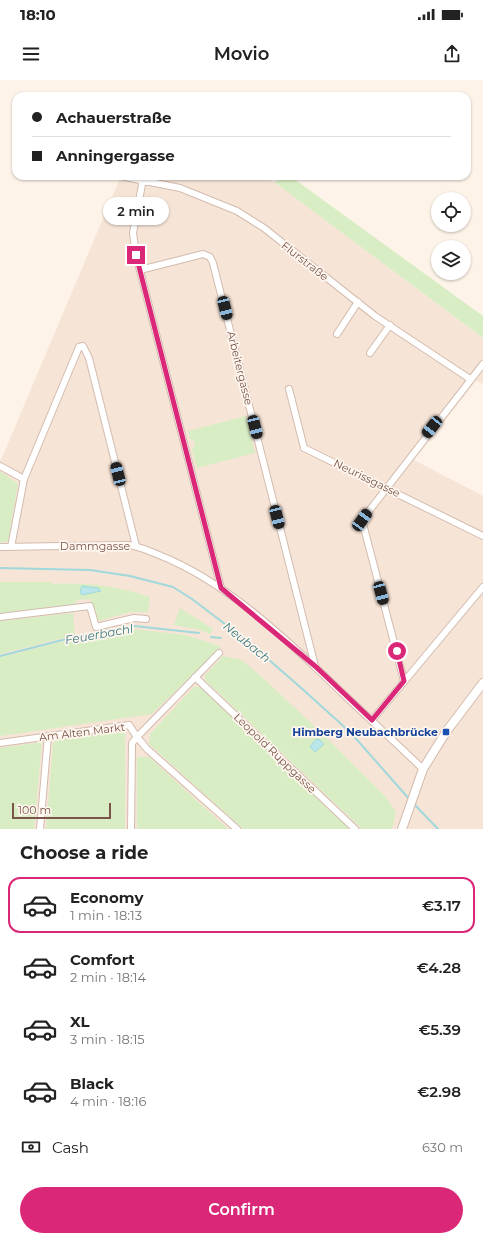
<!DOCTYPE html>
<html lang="en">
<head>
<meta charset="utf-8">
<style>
  body { margin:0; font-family:Montserrat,sans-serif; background:#f6f6f6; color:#222; height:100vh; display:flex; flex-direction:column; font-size:15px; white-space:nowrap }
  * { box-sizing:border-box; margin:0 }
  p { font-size:13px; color:#767676 }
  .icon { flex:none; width:22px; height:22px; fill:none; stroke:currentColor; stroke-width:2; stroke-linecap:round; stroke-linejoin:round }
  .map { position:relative; height:749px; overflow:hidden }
  .panel { display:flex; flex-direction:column; background:#fff; flex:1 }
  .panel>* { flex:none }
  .hud { position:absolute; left:12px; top:12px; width:459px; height:88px; border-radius:12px; box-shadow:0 1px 3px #0004; display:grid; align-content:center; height:88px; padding:0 20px; background:#fff }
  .fabs { position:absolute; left:431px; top:112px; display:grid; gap:8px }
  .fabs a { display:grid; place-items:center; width:40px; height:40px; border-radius:50%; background:#fff; box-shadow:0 1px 3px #0004; font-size:20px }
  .scale { position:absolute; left:12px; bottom:10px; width:99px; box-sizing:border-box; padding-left:4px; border:2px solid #7a564a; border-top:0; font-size:11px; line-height:14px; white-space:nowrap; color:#7a564a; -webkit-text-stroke:3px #fff7ef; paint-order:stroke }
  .end { position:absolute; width:18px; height:18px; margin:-9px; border:5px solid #db2777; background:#fff; box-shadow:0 0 0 2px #fff }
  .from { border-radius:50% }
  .bubble { position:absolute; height:28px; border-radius:14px; background:#fff; box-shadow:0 1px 3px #0004; font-size:13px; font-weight:600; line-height:28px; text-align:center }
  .car { position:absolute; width:12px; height:24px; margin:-12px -6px; border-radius:5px; box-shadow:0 0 3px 1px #0007; background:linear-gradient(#222 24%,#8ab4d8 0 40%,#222 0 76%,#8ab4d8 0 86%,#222 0) }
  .hud b { display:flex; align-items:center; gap:14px; height:38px; font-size:15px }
  .hud b+b { border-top:1px solid #e0e0e0 }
  .hud i { width:10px; height:10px; background:#222 }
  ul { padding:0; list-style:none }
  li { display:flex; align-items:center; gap:12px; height:56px; margin:0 8px 6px; padding:0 12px; border:2px solid transparent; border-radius:12px }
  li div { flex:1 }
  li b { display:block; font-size:15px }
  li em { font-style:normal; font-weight:600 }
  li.current { border-color:#db2777 }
  li>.icon { width:36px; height:36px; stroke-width:1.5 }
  h2 { padding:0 20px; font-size:18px; line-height:48px }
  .pay { display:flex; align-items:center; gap:10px; height:44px; padding:0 20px; font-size:15px }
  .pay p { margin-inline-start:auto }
  .primary-button { display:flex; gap:8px; margin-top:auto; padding:8px 20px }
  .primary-button a { flex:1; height:46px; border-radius:24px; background:#db2777; color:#fff; font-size:16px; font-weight:600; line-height:46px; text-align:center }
  .status { display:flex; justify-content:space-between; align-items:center; height:28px; padding:0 20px; background:#fff; direction:ltr }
  .status svg { height:11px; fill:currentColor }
  header { display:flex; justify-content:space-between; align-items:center; height:52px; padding:0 20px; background:#fff; font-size:18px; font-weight:600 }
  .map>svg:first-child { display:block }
  .residential { fill:#f6e4d6 }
  .green { fill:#d9edc5 }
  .water { fill:#bae6e9; stroke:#a0d8db }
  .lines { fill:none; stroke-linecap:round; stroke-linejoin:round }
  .stream { stroke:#a0d8db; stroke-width:2 }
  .minor-casing { stroke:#d3bcaf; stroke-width:8 }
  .tertiary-casing { stroke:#d3bcaf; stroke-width:10 }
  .minor { stroke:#fff; stroke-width:6 }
  .tertiary { stroke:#fff; stroke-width:8 }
  .route { stroke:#db2777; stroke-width:5 }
  .transit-dot { fill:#1a4fb4; stroke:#fff7ef; stroke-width:1.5 }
  .labels { text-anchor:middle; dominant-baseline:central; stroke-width:3.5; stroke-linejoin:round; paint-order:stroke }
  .street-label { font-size:11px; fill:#7a564a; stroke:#fff7ef }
  .transit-label { font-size:11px; font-weight:bold; fill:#164399; stroke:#fff7ef; text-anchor:end }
  .water-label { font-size:12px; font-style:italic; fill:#3c7b7f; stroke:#fff7ef }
</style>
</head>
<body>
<div class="status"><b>18:10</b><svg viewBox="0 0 49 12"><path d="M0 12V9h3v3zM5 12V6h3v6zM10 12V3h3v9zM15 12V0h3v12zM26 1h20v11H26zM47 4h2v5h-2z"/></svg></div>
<header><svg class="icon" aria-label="menu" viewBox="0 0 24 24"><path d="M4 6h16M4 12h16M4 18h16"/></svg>Movio<svg class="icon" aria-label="share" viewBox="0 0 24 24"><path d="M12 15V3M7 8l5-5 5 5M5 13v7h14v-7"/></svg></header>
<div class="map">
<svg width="483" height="749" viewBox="0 0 483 749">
  <rect width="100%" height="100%" fill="#fef3e8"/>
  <path class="residential" d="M121 96H262L274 102 483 258V304L476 301 414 380 483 416V749H0V380H1Z"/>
  <path class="green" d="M290 96 483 236V258L274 102Z
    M246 336 255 373 197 388 192 369 195 366 194 361 190 359 188 351Z
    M0 391 18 404 8 461 0 463Z
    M0 502H52V504C86 502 119 506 150 517L148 532H130L99 541 90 519 78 520 74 524 0 534Z
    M180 528 213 549 210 554 200 550 174 545Z
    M73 533 75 555 0 574V541Z
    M134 549 185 555 220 566V568L152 634 0 656V577L84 556Z
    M223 576 242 580 263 598 328 659 385 716 396 732 392 749H362L205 600V595Z
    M194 607H200L351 749H243L149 664 150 654Z
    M122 651 125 653V749H46L53 663 56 660Z
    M42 662 34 749H0V668Z
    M137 677H149L228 749H137Z"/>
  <path class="water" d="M82 506 98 508 101 511 82 515 80 512Z
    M316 659 320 660 324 664 315 672 310 667Z"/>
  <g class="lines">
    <path class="stream" d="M0 488 90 490 130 496 173 507 192 519 246 560 299 606 351 653 410 720
      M231 554 237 553
      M211 557 221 558
      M0 576 78 556 134 546 199 553
      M413 723 438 749"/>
    <g class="minor-casing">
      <path id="minor" d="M125 97 180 108 237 131 264 148 375 236 470 299
        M143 99 133 153 136 175 221 508
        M140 190 203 174 210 177 213 183 315 586
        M337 254 358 222
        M370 273 390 245
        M289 309 304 368 483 456
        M0 386 24 399
        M0 467 128 465C139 466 149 471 159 475 225 501 284 557 334 605 364 634 394 661 423 689
        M11 467 24 399 79 267 83 266 89 278 136 466
        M0 537 90 526 96 547 134 538 146 539
        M195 597 355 749
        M404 601 362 440 483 284
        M372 640 483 507
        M0 663 129 645 137 657 219 573
        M40 749 48 656
        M131 749 132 663 137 657 147 669 237 749"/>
    </g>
    <g class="tertiary-casing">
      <path id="tertiary" d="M402 749 423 689 446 652 483 603"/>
    </g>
    <use href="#minor" class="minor"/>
    <use href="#tertiary" class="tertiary"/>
  </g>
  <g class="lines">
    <path class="route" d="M136 175 221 508 315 586 372 640 404 601 397 571"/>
  </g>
  <rect class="transit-dot" x="442" y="648" width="8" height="8" rx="2"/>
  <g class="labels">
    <g class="street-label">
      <text transform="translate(305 181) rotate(38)">Flurstraße</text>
      <text transform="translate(240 288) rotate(76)">Arbeitergasse</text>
      <text transform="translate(367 398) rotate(26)">Neurissgasse</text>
      <text x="95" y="466">Dammgasse</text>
      <text transform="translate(82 652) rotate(-7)">Am Alten Markt</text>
      <text transform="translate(275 673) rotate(44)">Leopold Ruppgasse</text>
    </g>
    <g class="transit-label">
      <text x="438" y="652">Himberg Neubachbrücke</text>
    </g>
    <g class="water-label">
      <text transform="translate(99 554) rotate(-10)">Feuerbachl</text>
      <text transform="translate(247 562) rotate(39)">Neubach</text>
    </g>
  </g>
</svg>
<div class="fabs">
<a><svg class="icon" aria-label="locate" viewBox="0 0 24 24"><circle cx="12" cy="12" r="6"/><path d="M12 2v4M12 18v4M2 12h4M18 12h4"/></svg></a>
<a><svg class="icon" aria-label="layers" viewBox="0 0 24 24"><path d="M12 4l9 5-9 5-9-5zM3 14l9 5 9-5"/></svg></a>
</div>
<div class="scale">100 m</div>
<i class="end from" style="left:397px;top:571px"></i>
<i class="end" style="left:136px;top:175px"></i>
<div class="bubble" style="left:103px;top:117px;width:66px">2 min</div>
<i class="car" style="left:225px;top:228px;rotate:166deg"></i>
<i class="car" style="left:255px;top:347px;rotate:166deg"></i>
<i class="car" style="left:432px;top:347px;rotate:218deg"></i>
<i class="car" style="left:118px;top:394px;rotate:346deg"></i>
<i class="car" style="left:277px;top:437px;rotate:166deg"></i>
<i class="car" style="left:362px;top:440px;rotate:36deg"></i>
<i class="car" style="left:381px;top:513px;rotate:165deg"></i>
<div class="hud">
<b><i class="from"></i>Achauerstraße</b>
<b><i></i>Anningergasse</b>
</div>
</div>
<section class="panel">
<h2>Choose a ride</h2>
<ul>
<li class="current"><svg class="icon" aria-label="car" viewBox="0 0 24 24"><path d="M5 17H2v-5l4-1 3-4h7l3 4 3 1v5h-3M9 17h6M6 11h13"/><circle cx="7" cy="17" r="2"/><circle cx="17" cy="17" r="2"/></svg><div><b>Economy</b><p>1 min · 18:13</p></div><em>€3.17</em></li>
<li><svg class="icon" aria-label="car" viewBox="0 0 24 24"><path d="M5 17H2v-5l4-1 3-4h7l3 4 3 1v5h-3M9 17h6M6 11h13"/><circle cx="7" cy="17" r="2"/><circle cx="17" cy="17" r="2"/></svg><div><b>Comfort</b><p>2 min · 18:14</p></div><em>€4.28</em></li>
<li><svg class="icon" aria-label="car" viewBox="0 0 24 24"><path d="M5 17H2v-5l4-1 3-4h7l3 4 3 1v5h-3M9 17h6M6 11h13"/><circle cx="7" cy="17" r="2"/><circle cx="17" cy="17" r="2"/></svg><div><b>XL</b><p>3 min · 18:15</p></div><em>€5.39</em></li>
<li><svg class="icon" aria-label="car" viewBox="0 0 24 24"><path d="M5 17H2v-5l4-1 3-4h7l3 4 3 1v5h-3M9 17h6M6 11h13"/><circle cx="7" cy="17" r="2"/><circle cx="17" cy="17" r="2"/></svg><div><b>Black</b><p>4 min · 18:16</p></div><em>€2.98</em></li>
</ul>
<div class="pay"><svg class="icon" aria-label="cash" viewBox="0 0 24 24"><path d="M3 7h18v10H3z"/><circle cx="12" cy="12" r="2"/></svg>Cash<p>630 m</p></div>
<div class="primary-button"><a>Confirm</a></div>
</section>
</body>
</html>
